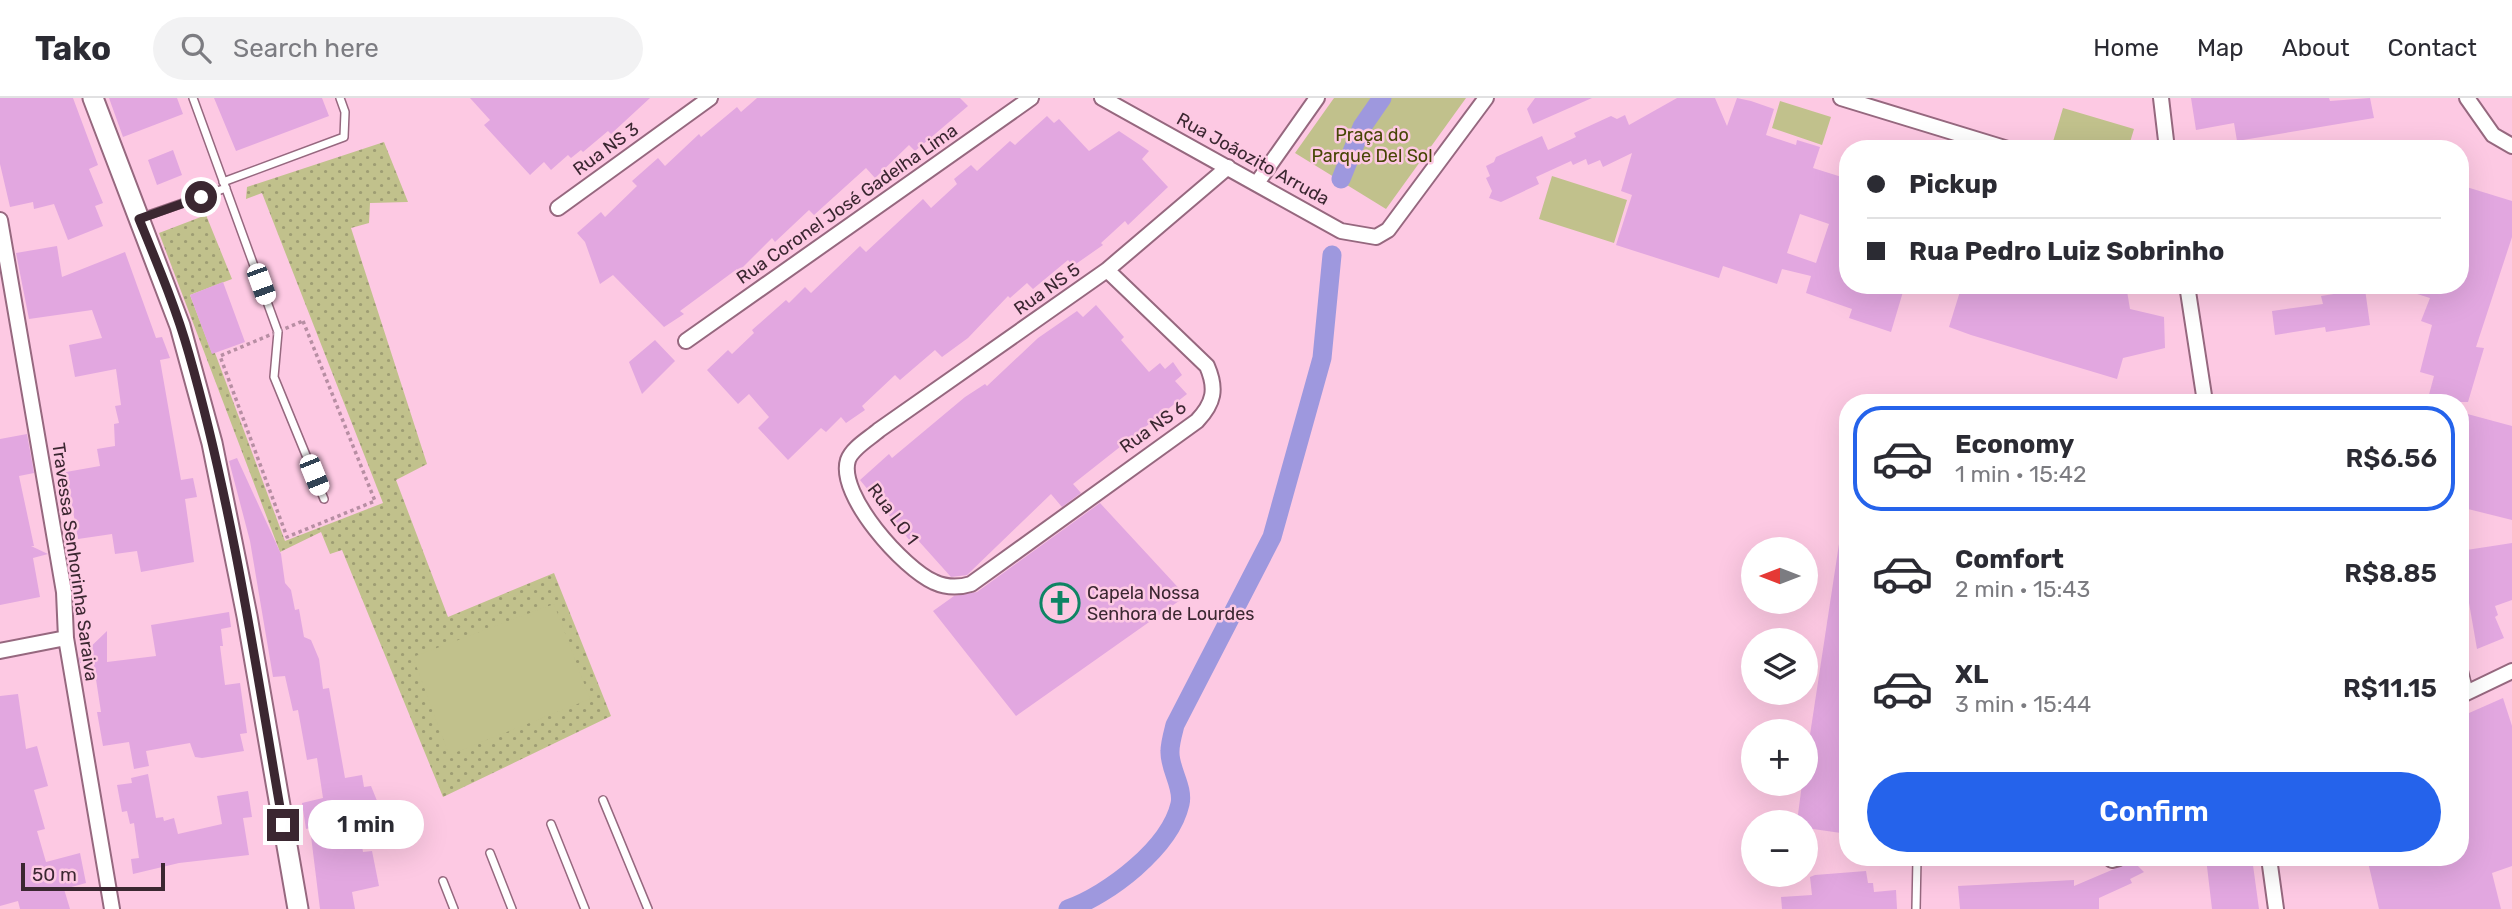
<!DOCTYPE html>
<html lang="en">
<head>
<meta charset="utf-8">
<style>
  body { margin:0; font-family:Rubik,sans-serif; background:#f2f2f3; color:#2b2b33; height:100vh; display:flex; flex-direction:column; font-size:26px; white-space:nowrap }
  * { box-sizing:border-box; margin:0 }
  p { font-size:23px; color:#7c7c81 }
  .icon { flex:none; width:38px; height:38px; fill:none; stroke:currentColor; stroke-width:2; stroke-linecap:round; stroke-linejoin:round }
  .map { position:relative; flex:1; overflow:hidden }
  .panel { position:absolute; left:1839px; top:296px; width:630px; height:472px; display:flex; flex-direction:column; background:#fff; border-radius:28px; box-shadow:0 7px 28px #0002 }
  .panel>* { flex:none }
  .banner { position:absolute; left:1839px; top:42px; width:630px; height:154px; border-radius:28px; box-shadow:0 7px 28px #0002; display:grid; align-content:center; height:154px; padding:0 28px; background:#fff }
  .needle { width:46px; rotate:270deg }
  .tools { position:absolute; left:1741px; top:439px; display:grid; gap:14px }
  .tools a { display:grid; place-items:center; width:77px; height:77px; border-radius:50%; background:#fff; box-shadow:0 7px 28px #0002; font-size:35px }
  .scale { position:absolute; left:21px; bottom:18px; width:144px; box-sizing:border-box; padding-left:7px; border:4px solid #3b2731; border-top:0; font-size:19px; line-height:24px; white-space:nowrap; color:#3b2731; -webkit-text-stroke:5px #fdc9e3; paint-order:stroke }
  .end { position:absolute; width:32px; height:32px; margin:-16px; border:9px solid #3b2731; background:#fff; box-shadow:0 0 0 4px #fff }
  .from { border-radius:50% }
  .bubble { position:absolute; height:49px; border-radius:24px; background:#fff; box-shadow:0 7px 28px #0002; font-size:23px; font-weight:600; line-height:49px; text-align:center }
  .car { position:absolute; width:21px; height:42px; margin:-21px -10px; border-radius:9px; box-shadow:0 0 5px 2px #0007; background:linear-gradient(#fff 24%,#345 0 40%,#fff 0 76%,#345 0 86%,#fff 0) }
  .banner b { display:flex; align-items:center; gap:24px; height:66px; font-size:26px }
  .banner b+b { border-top:2px solid #e1e1e2 }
  .banner i { width:18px; height:18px; background:#2b2b33 }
  ul { padding:12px 0 0; list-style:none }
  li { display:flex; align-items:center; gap:21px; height:105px; margin:0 14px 10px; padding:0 14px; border:4px solid transparent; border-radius:28px }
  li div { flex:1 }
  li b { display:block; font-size:26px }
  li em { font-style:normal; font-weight:600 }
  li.selected { border-color:#2563eb }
  li>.icon { width:63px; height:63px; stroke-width:1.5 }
  .cta { display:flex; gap:14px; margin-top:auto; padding:14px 28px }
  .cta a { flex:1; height:80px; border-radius:42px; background:#2563eb; color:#fff; font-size:28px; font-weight:600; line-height:80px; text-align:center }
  header { display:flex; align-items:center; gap:42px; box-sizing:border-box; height:98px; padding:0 35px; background:#fff; border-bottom:2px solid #e1e1e2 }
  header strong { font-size:33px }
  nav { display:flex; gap:38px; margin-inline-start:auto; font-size:24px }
  .search { width:490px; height:63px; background:#f2f2f3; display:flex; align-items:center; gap:18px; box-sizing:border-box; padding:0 24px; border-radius:38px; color:#7c7c81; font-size:26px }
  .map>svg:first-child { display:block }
  .grass { fill:url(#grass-dots) }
  .park { fill:#c1c18c }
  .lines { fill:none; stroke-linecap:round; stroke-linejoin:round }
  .canal { stroke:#9e98de; stroke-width:19 }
  .building { fill:#e2a7e0; fill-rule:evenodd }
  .service-casing { stroke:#96687f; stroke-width:10 }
  .minor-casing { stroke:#96687f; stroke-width:18 }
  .tertiary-casing { stroke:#96687f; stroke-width:23 }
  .path { stroke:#b78ea3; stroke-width:3.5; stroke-dasharray:3.5 3.5; stroke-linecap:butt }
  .service { stroke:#fff; stroke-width:7 }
  .minor { stroke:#fff; stroke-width:14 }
  .tertiary { stroke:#fff; stroke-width:19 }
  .route { stroke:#3b2731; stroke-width:9 }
  .labels { text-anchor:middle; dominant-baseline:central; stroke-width:5; stroke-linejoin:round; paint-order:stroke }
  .park-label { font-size:18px; fill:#474505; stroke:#fdc9e3 }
  .street-label { font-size:18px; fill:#3b2731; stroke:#fdc9e3 }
  .poi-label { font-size:18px; fill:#3b2731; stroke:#fdc9e3; text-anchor:start }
</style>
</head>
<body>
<header>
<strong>Tako</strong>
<div class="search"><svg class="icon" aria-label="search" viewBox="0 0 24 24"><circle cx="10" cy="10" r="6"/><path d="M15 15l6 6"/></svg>Search here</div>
<nav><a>Home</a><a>Map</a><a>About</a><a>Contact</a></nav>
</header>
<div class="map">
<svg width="2512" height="811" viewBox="0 0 2512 811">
  <defs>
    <pattern id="grass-dots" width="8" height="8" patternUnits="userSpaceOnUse" patternTransform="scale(1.75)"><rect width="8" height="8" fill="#c1c18c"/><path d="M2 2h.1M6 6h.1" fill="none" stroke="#9e9d73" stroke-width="1.8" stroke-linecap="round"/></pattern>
  </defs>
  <rect width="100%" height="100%" fill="#fdc9e3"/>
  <path class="grass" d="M384 44 408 104 370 105 369 125 351 130 427 366 396 382 448 519 554 475 611 618 443 699 342 452 330 456 321 434 280 454 159 135 206 117 232 181 190 197 212 255H215L285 443 383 405 262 95 246 101 247 89Z"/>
  <path class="park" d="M1334 0H1466L1386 111 1295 55Z
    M1780 3 1831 19 1822 47 1772 30Z
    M2063 10 2134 31 2128 51H2065L2052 47Z
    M1552 78 1627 102 1614 145 1539 121Z
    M554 506 590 601 449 657 413 559Z"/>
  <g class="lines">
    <path class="canal" d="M1341 81 1362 29 1382 0
      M1068 811C1108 797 1170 750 1180 706 1184 689 1169 671 1170 653 1170 645 1173 635 1175 627L1272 439 1322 260 1332 157"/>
  </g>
  <path class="building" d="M0 0H73L98 67 89 71 103 105 95 108 103 128 68 142 54 106 34 111 33 104 10 109 0 66Z
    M109 0H177L183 16 123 39Z
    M214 0H322L329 18 236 53Z
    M470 0H650L611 36 608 33 583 54 581 52 571 60 568 57 551 72 544 64 530 77 484 27 490 22Z
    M757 0H960L968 8 915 53 909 47 875 80 866 70 814 117 809 112 775 144 772 140 739 173 737 171 680 213 684 216 664 229 613 177 600 186 585 144 577 135 601 114 605 119 637 88 632 83 658 60 665 68 699 36 701 39 737 9 741 14Z
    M1535 0H1592L1533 26 1527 11Z
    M1677 0H1715L1727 28 1737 0 1751 3 1774 11 1766 37 1796 47 1797 42 1820 49 1813 70 1848 81V187H1905L1891 234 1849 220 1852 211 1806 195 1811 178 1782 171 1777 186 1723 168 1719 180 1616 147 1632 97 1621 93 1632 55 1603 69 1600 62 1588 67 1586 61 1573 67 1571 63 1536 79 1539 86 1501 104 1489 100 1492 93 1486 80 1490 78 1486 68 1494 64 1496 59 1542 38 1548 52 1576 39 1574 35 1611 18 1617 21 1625 17 1629 27ZM1800 116 1829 126 1816 165 1787 155Z
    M2191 0H2329L2330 3 2370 0 2374 20 2237 43 2234 25 2196 32Z
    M1047 18 1054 25 1059 21 1089 53 1119 33 1149 53 1142 61 1168 89 1128 127 1125 123 1101 145 1103 147 1073 168 1068 162 1033 191 1027 185 1010 200 1008 198 968 240 942 259 935 252 900 282 895 277 862 308 865 312 846 325 841 319 826 334 821 330 788 362 758 330 769 319 749 296 738 306 707 272 728 252 732 256 754 235 752 232 786 202 789 205 805 189 811 195 860 148 866 154 923 101 931 110 957 86 954 81 971 67 977 73 1010 43 1015 47Z
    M173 52 182 77 157 87 148 62Z
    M2460 87 2512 103V139L2476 249 2484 250 2468 304H2427L2434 278 2420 274 2432 227 2421 223 2430 200 2401 191V187H2460Z
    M57 148 62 179 125 154 156 240 162 239 170 260 160 262 181 382 193 380 197 399 185 401 194 464 141 474 137 453 115 456 112 436 78 441 66 374 100 368 97 351 115 348 114 326 119 325 115 308 121 307 116 271 75 279 69 247 102 240 92 212 29 221 16 155Z
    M223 184 245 244 212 256 190 197Z
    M1962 187H2126L2130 211 2164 219 2165 250 2123 260 2117 281 1971 237 1949 229Z
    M2365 191 2370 227 2326 234 2325 229 2275 237 2272 213 2323 206 2321 198Z
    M1096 207 1124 239 1121 242 1149 274 1160 265 1165 271 1173 264 1182 277 1175 283 1187 296 1073 386 1081 395 1062 409 1051 396 967 477 951 479 916 440 911 444 860 382 889 356 892 360 965 299 985 286 987 288 1038 240 1077 213 1083 219Z
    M655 242 675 263 642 296 629 264Z
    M2460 314 2512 328V422L2460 409Z
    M27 336 34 375 19 378 34 448H31L48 456 33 460 40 499 0 507V341Z
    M237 360 281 456 285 485 291 492 295 512 299 511 304 539 311 542 319 561 323 591 329 590 345 680 362 677 364 689 371 688 384 720 358 725 363 754 372 753 379 788 352 794 355 811H320L310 730 306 731 302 705 323 700 317 660 307 662 298 612 293 613 285 578 273 579 250 443 229 363Z
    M1100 405 1186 498 1016 618 933 513 954 498 977 494Z
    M2512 445V502L2495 508 2498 517 2495 519 2504 540 2477 551 2460 453Z
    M1839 446 1848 447V736L1806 730V724H1797L1802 686H1806V663Z
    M229 514 231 529 221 531 223 548H220L225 587 240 585 247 635 240 636 244 653 202 660 195 659 190 645 173 648 146 653 149 668 134 671 129 644 103 648 97 614H101L93 562 80 565 79 560 107 533V564L156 558 151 527Z
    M18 596 26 651 37 648 48 688 34 692 45 731 37 733 46 764 80 755 86 785 64 791 70 811H20L18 803 0 808V598Z
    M2503 600 2512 628V768L2492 775 2501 811H2379L2367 760H2460V619Z
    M148 676 156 720 163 719 164 723 174 720 178 736 222 726 217 698 248 693 252 719 243 720 249 757 179 765 133 776 131 761 139 760 134 725 130 726 127 713 122 714 117 687 132 685 131 680Z
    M2206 760H2252L2259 811H2212Z
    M2133 763 2144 774 2130 781 2132 785 2099 800V811H1960L1958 788 2074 782V788Z
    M1866 773 1868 785H1873L1874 794 1896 792 1897 811H1782L1781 799 1812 797 1810 779 1815 777Z"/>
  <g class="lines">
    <g class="service-casing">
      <path id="service" d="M193 0 278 234 274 279 324 401
        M223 84 344 39 345 14 340 0
        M140 120 226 90
        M2460 556 2469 593
        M603 702 648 811
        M551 726 585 811
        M490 755 512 811
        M443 783 454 811
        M1916 811 1917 760"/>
    </g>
    <g class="minor-casing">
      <path id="minor" d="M1102 0 1341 133 1376 139 1388 132 1486 0
        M1841 0 2008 51
        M2161 0 2167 51
        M2467 0 2493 37 2512 48
        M1257 85 1317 0
        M558 110 710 0
        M0 122 64 494 66 540 112 811
        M1107 172 1207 268C1217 291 1214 305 1197 323L971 486C958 490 947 490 934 484 904 471 837 397 848 362 852 350 870 340 879 332L1107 172 1228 69
        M2187 187 2205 304
        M686 243 1031 0
        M0 553 66 540
        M2460 598 2512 573
        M2269 760 2276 811
        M2112 762 2119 760"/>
    </g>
    <g class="tertiary-casing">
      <path id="tertiary" d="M93 0 180 228 212 345 247 518 298 811"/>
    </g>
    <path class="path" d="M303 223 375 403 287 439 220 258Z"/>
    <use href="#service" class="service"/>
    <use href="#minor" class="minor"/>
    <use href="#tertiary" class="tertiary"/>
  </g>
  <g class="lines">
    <path class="route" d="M201 99 139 121C157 165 176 210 189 256 233 410 256 570 283 727"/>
  </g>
  <defs>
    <g id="church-ring" transform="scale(2.0125)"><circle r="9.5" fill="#fdc9e3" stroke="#0f8464" stroke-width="1.5"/><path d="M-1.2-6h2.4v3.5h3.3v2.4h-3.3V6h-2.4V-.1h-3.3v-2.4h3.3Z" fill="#0f8464"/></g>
  </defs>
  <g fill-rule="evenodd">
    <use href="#church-ring" x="1060" y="505"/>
  </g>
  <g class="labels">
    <g class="park-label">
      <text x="1372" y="37">Praça do<tspan x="1372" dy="21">Parque Del Sol</tspan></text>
    </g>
    <g class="street-label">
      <text transform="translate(606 51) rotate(-36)">Rua NS 3</text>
      <text transform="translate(1253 61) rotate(29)">Rua Joãozito Arruda</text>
      <text transform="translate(847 106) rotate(-35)">Rua Coronel José Gadelha Lima</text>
      <text transform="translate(1047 191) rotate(-35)">Rua NS 5</text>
      <text transform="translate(1153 329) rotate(-35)">Rua NS 6</text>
      <text transform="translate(893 416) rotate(53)">Rua LO 1</text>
      <text transform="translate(75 464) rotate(82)">Travessa Senhorinha Saraiva</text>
    </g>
    <g class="poi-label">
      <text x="1087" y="495">Capela Nossa<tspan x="1087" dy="21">Senhora de Lourdes</tspan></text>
    </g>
  </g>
</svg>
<div class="tools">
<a><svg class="needle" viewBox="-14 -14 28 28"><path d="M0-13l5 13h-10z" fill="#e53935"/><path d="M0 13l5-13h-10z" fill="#7c7c81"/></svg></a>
<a><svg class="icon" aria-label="layers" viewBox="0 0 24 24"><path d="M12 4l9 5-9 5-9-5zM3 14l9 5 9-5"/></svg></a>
<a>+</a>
<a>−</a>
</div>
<div class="scale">50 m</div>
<i class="end from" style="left:201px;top:99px"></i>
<i class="end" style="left:283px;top:727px"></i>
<div class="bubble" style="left:308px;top:702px;width:116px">1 min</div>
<i class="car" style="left:261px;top:186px;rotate:160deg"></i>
<i class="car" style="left:314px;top:377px;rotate:158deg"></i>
<div class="banner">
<b><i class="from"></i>Pickup</b>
<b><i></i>Rua Pedro Luiz Sobrinho</b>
</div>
<section class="panel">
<ul>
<li class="selected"><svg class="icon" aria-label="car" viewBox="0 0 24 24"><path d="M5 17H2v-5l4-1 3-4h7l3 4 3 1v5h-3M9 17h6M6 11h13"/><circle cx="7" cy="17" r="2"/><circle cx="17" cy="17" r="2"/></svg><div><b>Economy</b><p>1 min · 15:42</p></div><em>R$6.56</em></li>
<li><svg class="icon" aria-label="car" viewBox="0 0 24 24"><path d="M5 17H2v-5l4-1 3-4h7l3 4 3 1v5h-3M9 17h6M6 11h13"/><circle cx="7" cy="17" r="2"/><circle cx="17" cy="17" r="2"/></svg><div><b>Comfort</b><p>2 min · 15:43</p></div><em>R$8.85</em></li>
<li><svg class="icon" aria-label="car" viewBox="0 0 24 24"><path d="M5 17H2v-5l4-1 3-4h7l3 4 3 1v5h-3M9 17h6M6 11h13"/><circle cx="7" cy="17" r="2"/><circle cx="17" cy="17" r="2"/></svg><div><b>XL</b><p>3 min · 15:44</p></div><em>R$11.15</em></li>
</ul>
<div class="cta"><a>Confirm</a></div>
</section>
</div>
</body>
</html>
